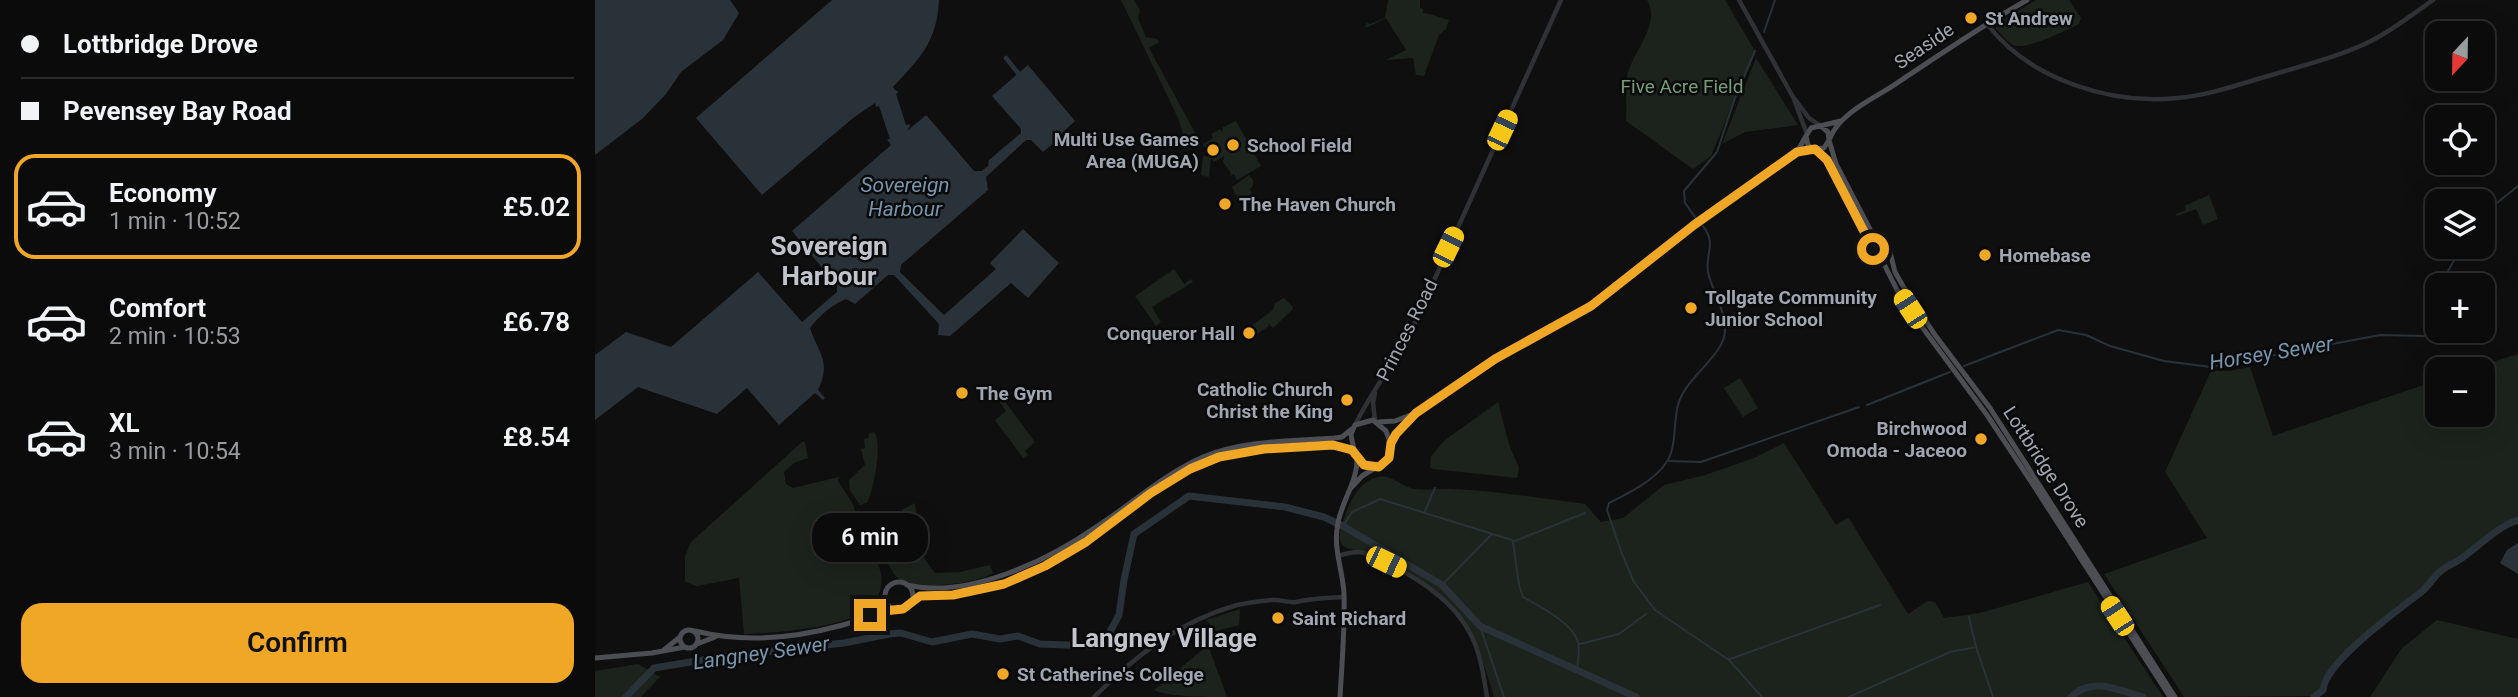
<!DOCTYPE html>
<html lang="en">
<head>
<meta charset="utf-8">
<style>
  body { margin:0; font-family:Roboto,sans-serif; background:#141415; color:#f1f3f6; height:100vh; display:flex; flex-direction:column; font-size:26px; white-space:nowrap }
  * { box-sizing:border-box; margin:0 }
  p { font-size:23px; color:#9a9b9d }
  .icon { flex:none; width:38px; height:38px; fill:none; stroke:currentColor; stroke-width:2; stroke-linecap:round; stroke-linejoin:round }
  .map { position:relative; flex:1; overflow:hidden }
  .details { display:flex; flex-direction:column; background:#0b0b0c; width:595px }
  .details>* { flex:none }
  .hud { display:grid; align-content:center; height:154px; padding:0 21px; background:#0b0b0c }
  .needle { width:46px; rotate:202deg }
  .tools { position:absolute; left:1830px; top:21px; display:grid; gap:14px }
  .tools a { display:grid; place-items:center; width:70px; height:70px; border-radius:14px; background:#0b0b0c; box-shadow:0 7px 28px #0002,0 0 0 2px #2b2b2d; font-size:35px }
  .end { position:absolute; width:32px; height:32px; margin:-16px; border:9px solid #f1a726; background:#111; box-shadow:0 0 0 4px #111 }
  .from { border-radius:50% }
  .bubble { position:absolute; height:49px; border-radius:21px; background:#0b0b0c; box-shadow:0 7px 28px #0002,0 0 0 2px #2b2b2d; font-size:23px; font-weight:600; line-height:49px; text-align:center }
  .car { position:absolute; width:21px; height:42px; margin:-21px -10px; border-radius:9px; box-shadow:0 0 5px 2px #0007; background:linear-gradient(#f5c518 24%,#345 0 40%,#f5c518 0 76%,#345 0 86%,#f5c518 0) }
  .hud b { display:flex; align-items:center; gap:24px; height:66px; font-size:26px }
  .hud b+b { border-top:2px solid #2b2b2d }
  .hud i { width:18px; height:18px; background:#f1f3f6 }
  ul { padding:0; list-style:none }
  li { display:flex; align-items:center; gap:21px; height:105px; margin:0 14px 10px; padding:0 7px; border:4px solid transparent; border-radius:21px }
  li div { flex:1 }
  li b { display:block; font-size:26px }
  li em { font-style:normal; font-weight:600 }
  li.selected { border-color:#f1a726 }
  li>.icon { width:63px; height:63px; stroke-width:1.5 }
  .button { display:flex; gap:14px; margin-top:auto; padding:14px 21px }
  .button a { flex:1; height:80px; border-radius:21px; background:#f1a726; color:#111; font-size:28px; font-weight:600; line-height:80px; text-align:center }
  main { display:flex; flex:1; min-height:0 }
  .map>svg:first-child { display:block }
  .green { fill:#1b231c }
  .water { fill:#293238 }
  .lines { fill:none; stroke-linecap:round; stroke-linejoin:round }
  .stream { stroke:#293238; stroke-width:2 }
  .canal { stroke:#293238; stroke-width:4.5 }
  .river { stroke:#293238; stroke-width:7 }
  .minor { stroke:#303135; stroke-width:4.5 }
  .major { stroke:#4c4e54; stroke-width:5 }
  .route { stroke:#f1a726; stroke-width:9 }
  .poi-dot { fill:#f1a726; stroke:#0a0a0b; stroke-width:2.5 }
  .labels { text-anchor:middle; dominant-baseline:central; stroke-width:5; stroke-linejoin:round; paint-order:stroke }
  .poi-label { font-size:19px; font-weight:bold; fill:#a0a6b1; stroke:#0a0a0b; text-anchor:start }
  .street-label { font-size:19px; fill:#a0a6b1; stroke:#0a0a0b }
  .park-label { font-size:19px; fill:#769d77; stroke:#0a0a0b }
  .water-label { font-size:21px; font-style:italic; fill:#7695ad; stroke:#0a0a0b }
  .district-label { font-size:26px; font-weight:bold; fill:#c1c4cd; stroke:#0a0a0b }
</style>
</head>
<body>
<main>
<section class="details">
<div class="hud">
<b><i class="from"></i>Lottbridge Drove</b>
<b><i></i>Pevensey Bay Road</b>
</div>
<ul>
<li class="selected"><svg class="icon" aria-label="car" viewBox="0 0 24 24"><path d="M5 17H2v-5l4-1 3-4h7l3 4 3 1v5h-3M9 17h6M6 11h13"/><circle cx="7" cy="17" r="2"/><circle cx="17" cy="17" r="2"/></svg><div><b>Economy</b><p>1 min · 10:52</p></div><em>£5.02</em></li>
<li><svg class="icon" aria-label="car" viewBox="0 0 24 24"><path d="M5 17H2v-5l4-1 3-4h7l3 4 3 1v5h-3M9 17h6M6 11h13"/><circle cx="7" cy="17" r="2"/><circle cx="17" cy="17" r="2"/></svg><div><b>Comfort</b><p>2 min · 10:53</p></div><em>£6.78</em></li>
<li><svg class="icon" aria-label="car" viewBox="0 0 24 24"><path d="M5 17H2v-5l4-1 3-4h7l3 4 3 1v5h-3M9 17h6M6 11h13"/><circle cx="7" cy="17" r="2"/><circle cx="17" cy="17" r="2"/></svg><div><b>XL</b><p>3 min · 10:54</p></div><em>£8.54</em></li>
</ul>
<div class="button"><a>Confirm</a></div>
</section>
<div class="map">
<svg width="1923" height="697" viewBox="0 0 1923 697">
  <rect width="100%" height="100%" fill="#0f0f10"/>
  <path class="green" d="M526 0H539L545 10 543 18 551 37 562 39 564 42 554 48 604 140 592 146 583 118Z
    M793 0H825V8L828 9V13C839 14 845 18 854 20L851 29 844 35 829 76 821 75 818 58 791 60 811 50 791 18 771 28 770 26 772 23 775 24 790 18Z
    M1052 0H1130L1160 51 1116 156 1098 169 1031 121C1032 107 1030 91 1032 77 1036 53 1067 25 1052 0Z
    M1441 0H1474L1486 18 1484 24C1472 30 1430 51 1418 45 1412 41 1406 34 1401 29V24Z
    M1161 58 1203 125 1150 132 1127 144Z
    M641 121 666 166 642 180 639 174 635 176 636 173 628 162 629 156 619 162 616 158 614 177 606 175 608 156 616 157 608 144 618 138 616 134 625 129 627 132 628 127Z
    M654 175 658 180V186L655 189 657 194 644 202 637 187Z
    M1614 195 1623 219 1608 225 1601 209 1582 216 1581 214 1591 210 1589 206Z
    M579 269 589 284 596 279 598 282 557 307 566 322 561 326 540 296Z
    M689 298 698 307 697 310 678 328 673 323 674 326 662 334 656 326 678 310 680 303Z
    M1923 354V520C1900 527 1881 550 1861 562 1856 565 1851 566 1847 570 1838 576 1834 587 1825 593 1802 611 1730 662 1728 690L1723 696 1589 697 1509 574 1612 538 1570 472 1616 371H1634L1655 367 1678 436 1843 380V415H1888V369H1875Z
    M1145 378 1163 408 1148 417 1129 388Z
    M396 383 440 442 430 451 433 455 428 458 400 420 411 411 392 385Z
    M903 402 914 444 924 468 922 478 838 469 835 467 836 456 850 440Z
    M279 432C288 443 279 489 272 503L265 505 255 490 254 480 270 465 266 449 270 448 269 439 274 438 273 434Z
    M207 442H210L213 458 199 463 189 472 191 484 198 488 244 477 243 481 258 504 264 523 277 533 285 555 278 557C285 566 288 575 286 587 284 596 280 605 272 610 247 628 180 633 149 634L144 578 102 586 90 582V556L96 542Z
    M1189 443 1241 525 1253 518 1255 520 1313 614 1333 601 1340 602 1349 618 1385 613 1493 582 1568 697H899C878 622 854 590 783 556 776 553 750 549 748 546 741 538 747 524 750 516 755 500 765 481 783 477 798 474 806 488 821 489 833 491 846 488 858 489 902 491 946 498 990 504L1006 522 1028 518 1069 485 1110 475 1159 458Z
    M320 503 321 513 334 528 313 543H288L285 538 308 529 307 510Z
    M290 547 299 549 321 547 340 573 365 572 395 565 398 573C380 584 326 590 306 580 295 574 291 557 290 547Z
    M645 609 644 625 621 631 611 620Z
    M1842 620 1923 639V697H1775L1806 649Z
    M613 645 632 697C613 697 572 697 559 690Z
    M43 664 65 677 46 697H0V671Z"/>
  <path class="water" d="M0 0H135L144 13 128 40 86 72 71 94 47 119 0 155Z
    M237 0H344C342 42 325 58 298 87L300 90 304 92 301 94 311 125 314 124 315 126 312 131 330 116H332L379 171H387L393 166 394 160 426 133V129L397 96 433 65 480 121 465 135 466 137 448 152 436 140H431L391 177 393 190 306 265 305 272 349 315 401 269 395 263 428 229 464 263 433 298 416 283 355 336 343 335 344 324 299 275H293L260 304 251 299C236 305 224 316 215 328 223 353 237 361 223 390L230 398 228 400 220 393 184 425 152 388 122 414 43 387 0 420V355L31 332 76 347 163 272 207 322 242 292V286L197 231 296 145 292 139H295L284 106 281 107 280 103 258 118 167 195 101 118Z
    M1923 543V574L1905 563 1912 550Z"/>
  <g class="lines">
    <path class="stream" d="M1169 32 1180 0
      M1888 214 1923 186
      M1100 217 1090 203 1089 191 1122 152 1140 98 1160 51
      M1108 226C1122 245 1110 252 1113 272 1117 291 1130 309 1130 329 1131 355 1090 377 1083 405 1078 423 1082 448 1071 463 1059 481 1032 494 1014 503L1012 510 1027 554 1039 582 1060 610 1134 660 1167 697
      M1845 285 1861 257 1860 247
      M1369 366 1463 330 1491 335 1515 346 1569 361 1616 367 1785 335 1830 336 1836 334 1843 326
      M1272 405 1355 372
      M1074 461 1106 462 1264 407
      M830 511 840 488
      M748 526 757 512 785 499 920 541 990 513
      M918 542 924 585 928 597C944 606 978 623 983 642 985 650 983 661 982 670
      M847 585 897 534
      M1374 617 1381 647 1398 697
      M885 626 909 697
      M985 644 1024 634 1051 614
      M1135 659 1285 605
      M1723 696V697
      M1254 697 1355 652 1381 647"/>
    <path class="canal" d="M411 58 423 73"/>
    <path class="river" d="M31 697 59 668 132 656 249 643 294 634 306 633 337 642 377 634 405 639 423 636 445 644 498 646 509 643 524 615 529 580 539 534 594 496 690 507 729 517 748 526 847 585 885 626 1041 697
      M1476 697C1497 676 1523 690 1548 697
      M1719 697 1728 690C1730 662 1802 611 1825 593 1834 587 1838 576 1847 570 1851 566 1856 565 1861 562 1881 550 1900 527 1923 520"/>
    <path class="minor" d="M1144 0 1198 97 1212 134
      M1392 24C1434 79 1515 105 1582 98 1616 95 1648 83 1680 74 1713 64 1746 56 1776 41 1798 30 1818 14 1838 0
      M1199 98 1214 118 1226 126
      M780 393 778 403 780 421
      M760 425C776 392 800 362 817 329L966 0
      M743 556C749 554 757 552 764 552 775 553 785 560 794 564 830 582 865 606 880 644 887 661 889 679 892 697
      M499 697C540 656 585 621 642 605 654 603 668 600 680 600 687 600 694 603 701 602 717 598 732 598 749 597"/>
    <path class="major" d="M1246 121 1216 128 1211 136 1213 145 1228 156 1237 169 1274 239 1279 256 1290 266 1302 290 1327 327 1392 415 1435 480 1575 697
      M1235 138C1246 111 1283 97 1305 81 1347 53 1388 25 1432 0
      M1234 140 1241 164 1278 235 1294 248 1300 272 1308 286 1340 335 1395 408 1580 697
      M1220 149 1229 148 1234 140 1233 132 1227 127
      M778 420 791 431 797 448 790 463 780 468C762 465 758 450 756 434L760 425Z
      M783 422 800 421 818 414
      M796 443 801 434 827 408 900 359 996 306 1120 209 1202 152 1211 136
      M756 488 767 476 780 468
      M290 596a14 14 0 1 1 28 0a14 14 0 1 1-28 0Z
      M312 585C373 599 452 561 501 527 537 504 569 474 608 457 649 440 697 441 740 438L747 437 757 429
      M317 601C333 591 355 596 374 592 400 587 425 578 449 567 479 553 503 532 528 513 587 468 630 449 704 446 724 446 745 442 761 454
      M277 613 290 596
      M85 639a9 9 0 1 1 18 0a9 9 0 1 1-18 0Z
      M100 631C149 643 196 639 244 626 264 621 281 612 301 609
      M102 644 120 637
      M69 650 85 637
      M0 658 57 653 90 647
      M745 697C747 663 750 628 749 594 748 572 739 551 742 529 744 504 764 481 762 456"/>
  </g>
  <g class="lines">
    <path class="route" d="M275 615 289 611 308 609 325 596 358 595 409 584 450 566 491 542 556 493 595 469 624 457 669 449 738 445 757 450 769 465 784 467 794 458 796 443 801 434 821 413 900 359 996 306 1099 225 1202 152 1220 149 1232 160 1278 249"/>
  </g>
  <g class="poi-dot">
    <circle cx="1376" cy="18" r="7"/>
    <circle cx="638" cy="145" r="7"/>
    <circle cx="618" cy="150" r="7"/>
    <circle cx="630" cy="204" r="7"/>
    <circle cx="1390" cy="255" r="7"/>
    <circle cx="1096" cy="308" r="7"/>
    <circle cx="654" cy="333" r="7"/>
    <circle cx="367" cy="393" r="7"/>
    <circle cx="752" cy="400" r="7"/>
    <circle cx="1386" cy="439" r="7"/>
    <circle cx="683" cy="618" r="7"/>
    <circle cx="408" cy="674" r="7"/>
  </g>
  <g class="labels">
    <g class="poi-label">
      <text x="1390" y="18">St Andrew</text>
      <text x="604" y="139" text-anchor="end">Multi Use Games<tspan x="604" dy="22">Area (MUGA)</tspan></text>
      <text x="652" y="145">School Field</text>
      <text x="644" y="204">The Haven Church</text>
      <text x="1404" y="255">Homebase</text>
      <text x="1110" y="297">Tollgate Community<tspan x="1110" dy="22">Junior School</tspan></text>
      <text x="640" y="333" text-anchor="end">Conqueror Hall</text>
      <text x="738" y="389" text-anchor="end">Catholic Church<tspan x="738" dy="22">Christ the King</tspan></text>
      <text x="381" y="393">The Gym</text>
      <text x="1372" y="428" text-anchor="end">Birchwood<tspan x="1372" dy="22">Omoda - Jaceoo</tspan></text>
      <text x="697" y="618">Saint Richard</text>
      <text x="422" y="674">St Catherine's College</text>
    </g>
    <g class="street-label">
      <text transform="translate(1329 46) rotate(-34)">Seaside</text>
      <text transform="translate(812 330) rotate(-63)">Princes Road</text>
      <text transform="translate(1451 467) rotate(57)">Lottbridge Drove</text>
    </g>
    <g class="park-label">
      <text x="1087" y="86">Five Acre Field</text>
    </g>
    <g class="water-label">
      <text x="310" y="185">Sovereign<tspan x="310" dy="24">Harbour</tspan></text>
      <text transform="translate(1676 353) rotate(-9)">Horsey Sewer</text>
      <text transform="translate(166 653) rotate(-8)">Langney Sewer</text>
    </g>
    <g class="district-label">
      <text x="234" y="246">Sovereign<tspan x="234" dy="30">Harbour</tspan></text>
      <text x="569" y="638">Langney Village</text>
    </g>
  </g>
</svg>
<div class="tools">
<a><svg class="needle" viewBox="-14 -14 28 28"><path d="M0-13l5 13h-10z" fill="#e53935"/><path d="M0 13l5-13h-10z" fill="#9a9b9d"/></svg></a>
<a><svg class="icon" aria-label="locate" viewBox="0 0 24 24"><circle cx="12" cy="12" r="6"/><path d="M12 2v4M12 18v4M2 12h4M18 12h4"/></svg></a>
<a><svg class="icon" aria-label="layers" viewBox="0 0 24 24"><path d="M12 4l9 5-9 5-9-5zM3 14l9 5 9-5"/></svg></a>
<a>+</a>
<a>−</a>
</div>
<i class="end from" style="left:1278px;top:249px"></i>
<i class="end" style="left:275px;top:615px"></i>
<div class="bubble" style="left:217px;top:513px;width:116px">6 min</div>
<i class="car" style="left:907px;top:130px;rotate:25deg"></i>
<i class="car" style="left:853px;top:247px;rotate:26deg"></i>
<i class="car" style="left:1315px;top:309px;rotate:327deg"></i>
<i class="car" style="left:791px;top:562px;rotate:116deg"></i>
<i class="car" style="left:1522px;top:616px;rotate:327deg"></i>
</div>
</main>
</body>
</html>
